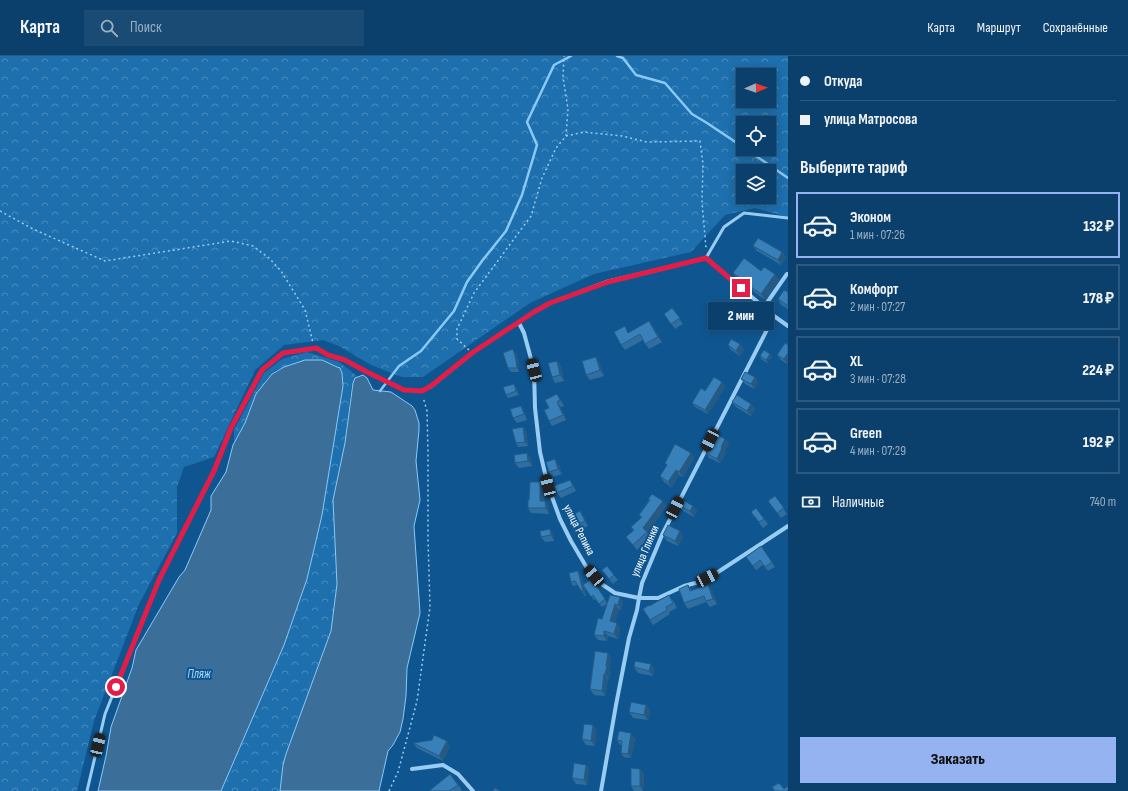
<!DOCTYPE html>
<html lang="ru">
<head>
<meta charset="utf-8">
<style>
  body { margin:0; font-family:"Sofia Sans Condensed",sans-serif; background:#194b74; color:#f1f3f6; height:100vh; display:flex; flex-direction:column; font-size:15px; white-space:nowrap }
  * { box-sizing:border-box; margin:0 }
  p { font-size:13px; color:#9aafc2 }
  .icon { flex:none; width:22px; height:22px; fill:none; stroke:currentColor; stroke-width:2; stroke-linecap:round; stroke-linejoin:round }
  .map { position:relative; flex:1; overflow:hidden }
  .details { display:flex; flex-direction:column; background:#0b406c; width:340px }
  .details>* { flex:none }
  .top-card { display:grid; align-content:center; height:88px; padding:0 12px; background:#0b406c }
  .needle { width:26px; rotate:88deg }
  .tools { position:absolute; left:736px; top:12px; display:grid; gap:8px }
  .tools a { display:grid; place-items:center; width:40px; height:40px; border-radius:0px; background:#0b406c; box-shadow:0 2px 10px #0003,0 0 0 1px #2b597f; font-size:20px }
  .end { position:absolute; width:18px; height:18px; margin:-9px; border:5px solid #e11d48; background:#fff; box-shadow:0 0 0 2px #fff }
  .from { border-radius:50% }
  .bubble { position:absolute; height:28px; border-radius:0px; background:#0b406c; box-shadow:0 2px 10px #0003,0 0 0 1px #2b597f; font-size:13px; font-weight:800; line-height:28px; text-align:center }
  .car { position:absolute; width:12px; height:24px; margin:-12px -6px; border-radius:5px; box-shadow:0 0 3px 1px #0007; background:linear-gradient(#222 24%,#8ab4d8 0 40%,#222 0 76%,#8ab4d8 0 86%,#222 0) }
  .top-card b { display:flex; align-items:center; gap:14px; height:38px; font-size:15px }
  .top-card b+b { border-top:1px solid #2b597f }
  .top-card i { width:10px; height:10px; background:#f1f3f6 }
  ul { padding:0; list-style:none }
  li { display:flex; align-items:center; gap:12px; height:66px; margin:0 8px 6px; padding:0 4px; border:2px solid #2b597f; border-radius:0px }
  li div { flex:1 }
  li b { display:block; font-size:15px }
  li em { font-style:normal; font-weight:800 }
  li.selected { border-color:#95b2f1 }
  li>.icon { width:36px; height:36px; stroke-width:1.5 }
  h2 { padding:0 12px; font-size:18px; line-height:48px }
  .pay { display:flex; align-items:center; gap:10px; height:44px; padding:0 12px; font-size:15px }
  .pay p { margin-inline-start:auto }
  .primary-button { display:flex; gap:8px; margin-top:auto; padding:8px 12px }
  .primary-button a { flex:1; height:46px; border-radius:0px; background:#95b2f1; color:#111; font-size:16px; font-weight:800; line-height:46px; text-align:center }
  header { display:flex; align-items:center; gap:24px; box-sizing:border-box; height:56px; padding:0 20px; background:#0b406c; border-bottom:1px solid #2b597f }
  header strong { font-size:19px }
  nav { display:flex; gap:22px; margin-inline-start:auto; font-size:14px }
  .search { width:280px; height:36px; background:#194b74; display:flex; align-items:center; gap:10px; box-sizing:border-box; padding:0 14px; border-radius:0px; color:#9aafc2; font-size:15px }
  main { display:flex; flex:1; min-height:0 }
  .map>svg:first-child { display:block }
  .forest { fill:url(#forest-crowns); fill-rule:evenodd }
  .water { fill:#3b6f9a; stroke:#8ac9f7 }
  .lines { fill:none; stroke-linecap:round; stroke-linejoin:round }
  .stream { stroke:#8ac9f7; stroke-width:2.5 }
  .path { stroke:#99ccf3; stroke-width:1.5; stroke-dasharray:2 3; stroke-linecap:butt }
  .lane { stroke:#99ccf3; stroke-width:3 }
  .street { stroke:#99ccf3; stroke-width:4 }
  .wall { fill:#2f6e9f }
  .shaded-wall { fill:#265a82 }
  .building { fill:#3780b9; stroke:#265a82 }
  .route { stroke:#e11d48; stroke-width:5 }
  .labels { text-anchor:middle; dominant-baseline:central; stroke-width:4; stroke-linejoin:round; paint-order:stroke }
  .street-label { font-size:12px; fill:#fff; stroke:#0f5690 }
  .water-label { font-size:13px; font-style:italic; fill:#a5d6fb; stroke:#0f5690 }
</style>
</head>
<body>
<header>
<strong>Карта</strong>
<div class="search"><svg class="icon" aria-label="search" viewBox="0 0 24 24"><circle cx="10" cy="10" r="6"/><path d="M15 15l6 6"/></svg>Поиск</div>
<nav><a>Карта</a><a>Маршрут</a><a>Сохранённые</a></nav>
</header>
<main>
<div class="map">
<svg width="788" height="735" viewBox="0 0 788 735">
  <defs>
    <pattern id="forest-crowns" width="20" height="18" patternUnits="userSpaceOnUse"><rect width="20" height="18" fill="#1d6fae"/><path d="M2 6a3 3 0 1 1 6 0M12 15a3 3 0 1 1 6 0" fill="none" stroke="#4a8cbe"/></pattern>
  </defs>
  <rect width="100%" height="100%" fill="#0f5690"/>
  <path class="forest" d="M0 0H788V161L755 152 725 159 691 196 594 218 530 247 423 321H402L371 309 339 290 323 284 284 289 255 314 214 401 184 411 177 431V477L139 548 94 665 77 735H0ZM743 19H769V45H743ZM743 67H769V93H743ZM743 115H769V141H743Z
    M307 296 339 306 357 320 354 324 351 333 345 387 337 528 331 575 286 698 283 709 280 735H221L284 589 307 523 322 459 343 330V319L305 304 284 311 276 314 270 319 256 338 245 367 234 386V374L264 317 282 303Z"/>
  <path class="water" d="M305 304H322L337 311 340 312 342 317 343 330 322 459 307 523 284 589 221 735H98L106 700 111 671 132 612 136 594 179 521 185 514 211 454V440L226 416 233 389 245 367 256 338 272 318 284 311Z
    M363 319 367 322 373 334 391 336 412 350 415 354 419 367V374L416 405 420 444 414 470 420 557 407 612 406 640 403 663 400 676 393 689 388 695 379 735H280L283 709 286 698 331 575 337 528 333 444 345 387 353 327 355 322Z"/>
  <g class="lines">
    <path class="stream" d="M617 0 623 2 636 19 665 27 692 58 707 67 743 91
      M746 93 788 122
      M380 335 399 310 421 295 454 255 467 226 482 205 506 175 522 139 537 89 527 66 554 9 571 0"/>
    <path class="path" d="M566 80 584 76 622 80 647 86 700 85 703 108 702 146 706 192
      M0 155 33 173 105 205 231 185 253 190 269 202 281 215 305 254 313 287
      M469 294 457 283V273L474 237 531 160 542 122 556 92 566 80 568 53 563 21 564 0
      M389 735 398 716 417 645 430 551 428 483V396L427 355 423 341"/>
    <path class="lane" d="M87 735 105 658 159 524 214 415 231 372 262 314 283 297 316 292 328 299 345 304 367 316 405 334 422 335 431 331 472 297 534 256 550 247 608 225 706 202 724 171 744 157 788 162"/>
    <path class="street" d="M706 202 774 260 788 270
      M764 251 787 218H788
      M519 267 524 277 534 314 535 352 540 396 548 430 560 463 571 485 587 512 600 527 615 537 639 542H658L684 530 699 526 715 518 788 470
      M412 713 443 709 458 718 473 735
      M601 735 616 649 629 582 637 554 639 542 642 527 662 479 774 260"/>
  </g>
  <path class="wall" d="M753 190 782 196 786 201 781 209 757 195Z
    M761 215 779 224 765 244 754 236 752 233 737 222 733 217Z
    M788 236V253L781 249 778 243Z
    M672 252 683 268 675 273 664 258Z
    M737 261 760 266 754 275 741 267Z
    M653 270 662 286 649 293 643 284 625 294 621 289 629 276Z
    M785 287 787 308 781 304 777 299Z
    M740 288 744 294 740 300 731 294 728 289Z
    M516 297 519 308V316H511L508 312Z
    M760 300H772L767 307 761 303Z
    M557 305 561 310 564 325 555 327 552 321Z
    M599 306 604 320 590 324 586 319Z
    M755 321 758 327 754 333 745 328 741 323Z
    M722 326 725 331 708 358 695 351 692 347 705 335Z
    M514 328 516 331 519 339 508 342 506 339Z
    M561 344 564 350 561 351 566 364 552 370 549 365V352Z
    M732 346 751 348 755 353 751 360 736 351Z
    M521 350 524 355 527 364 517 367 513 362Z
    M523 371 526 376 528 390 518 391 516 387Z
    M729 387 725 395 726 397 720 407 709 402 706 397Z
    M527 397 531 403 532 410 519 412 515 407Z
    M694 402 683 421 679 419 672 431 664 426 660 420 667 410 665 407Z
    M559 409 562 418 553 421 549 416Z
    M573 429 576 435 561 442 557 437Z
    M544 431V445H545L549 450V458L531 457 528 452 529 444Z
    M775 440 787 458 781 462 768 445Z
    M648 443 666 450 648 477 650 481 637 494 626 481 633 475 631 471 641 462 639 459 649 444Z
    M680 450 697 455 694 461 683 455Z
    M756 452 768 468 763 472 751 456Z
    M580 455 583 460 588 470 575 477 572 472Z
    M550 473 553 479 554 485 545 486 541 481Z
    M663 479 683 481 678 490 667 485Z
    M761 490 775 511 768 515 763 509 756 514 746 501Z
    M602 514 614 519 618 524 613 528Z
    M581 519 583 528 594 530 596 529 607 547 623 546 621 554 619 553 615 566 620 572 618 583 608 580 607 585 598 584 594 579 602 563 607 548 602 551 596 543 594 544 584 530 586 540H585L578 529 573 530 571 526Z
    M688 529 692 535 712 534 717 548 710 551 706 546 688 553 684 547Z
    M673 544 677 552 669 556 670 558 653 569 650 564 649 550Z
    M608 597 611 603 609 614 611 616 609 623H608L605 640 594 639 590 633Z
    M634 611 654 613 653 620 638 617Z
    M646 649 650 654 648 664 633 662 629 656Z
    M593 669 596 674 595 690 586 689 582 683Z
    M635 682 631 702 624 701 621 697 622 689H620L617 684Z
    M413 687 450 690 443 705 417 692Z
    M586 709 589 714 587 729 576 728 572 722Z
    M640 713 644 718 643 735H634L631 730Z
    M450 718 462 734 460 735H429Z"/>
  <path class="shaded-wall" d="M782 196 786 201 781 209 778 204Z
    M775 218 779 224 765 244 761 238Z
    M756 261 760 266 754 275 750 270Z
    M649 265 653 270 662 286 658 281Z
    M740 288 744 294 740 300 736 295Z
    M513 293 516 297 519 308V316L517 312Z
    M788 297V308H787L784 303Z
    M770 298 772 300 767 307 766 304Z
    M596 301 599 306 604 320 600 314Z
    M557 305 561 310 564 325 560 319Z
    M755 321 758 327 754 333 751 328Z
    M722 326 725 331 708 358 705 354Z
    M514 328 516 331 519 339 516 335Z
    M557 338 561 344 564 350 560 344Z
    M557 346 561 351 566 364 563 359Z
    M751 348 755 353 751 360 747 355Z
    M521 350 524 355 527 364 524 358Z
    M523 371 526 376 528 390 525 386Z
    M725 383 729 387 725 395 726 397 720 407 717 403 721 391Z
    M527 397 531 403 532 410 528 405Z
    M691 397 694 402 683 421 679 416Z
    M555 403 559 409 562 418 558 413Z
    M676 414 679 419 672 431 668 426Z
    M540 426 544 431V450L540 445Z
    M545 445 549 450V458L546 452Z
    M663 445 666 450 648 477 643 472Z
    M693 450 697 455 694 461 690 455Z
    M580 455 583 460 588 470 585 465Z
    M550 473 553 479 554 485 551 479Z
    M680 475 683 481 678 490 675 485Z
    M578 515 581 519 586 540 583 535Z
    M708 529 712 534 717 548 713 543Z
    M620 541 623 546 621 554 618 549Z
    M615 548 619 553 614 570 610 565Z
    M617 567 620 572 618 583 614 578Z
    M604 575 608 580 607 585 604 580Z
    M608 597 611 603 609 614 611 616 609 623 605 618 606 610Z
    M651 608 654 613 653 620 649 615Z
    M604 618 608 623 605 640 602 635Z
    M646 649 650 654 648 664 644 659Z
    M593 669 596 674 595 690 591 685Z
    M631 677 635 682 631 702 628 698Z
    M447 685 450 690 443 705 439 700Z
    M586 709 589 714 587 729 584 724Z
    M640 713 644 718 643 735 640 730Z"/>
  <path class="building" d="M758 182 782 196 778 204 753 190Z
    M744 202 761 215 764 211 775 218 761 238 751 231V230L733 217Z
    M784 234 788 236V250L778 243Z
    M672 252 680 262 671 268 664 258Z
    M743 253 756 261 750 270 737 261Z
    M649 265 658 281 645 288 640 278 621 289 614 276 625 270 628 277Z
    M731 283 740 288 736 295 728 289Z
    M785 287 788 289V297L784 303 777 299Z
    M513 293 516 304 517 312H508L503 297Z
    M764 294 770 298 766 304 760 300Z
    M596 301 600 314 586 319 582 305Z
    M557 305 560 319 552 321 548 307Z
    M745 316 755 321 751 328 741 323Z
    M714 321 722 326 705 354 692 347 701 332 705 335Z
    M514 328 516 335 506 339 503 331Z
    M557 338 560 344 557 346 563 359 549 365 544 354 549 352 545 344Z
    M737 339 751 348 747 355 732 346Z
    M521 350 524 358 513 362 510 353Z
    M523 371 525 386 516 387 512 373Z
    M716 378 725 383 721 391 722 392 717 403 706 397 712 386V387Z
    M675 388 691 397 679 416 676 414 668 426 660 420 667 409 665 407Z
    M527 397 528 405 515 407 514 399Z
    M555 403 558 413 549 416 546 406Z
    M570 424 573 430 557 437 554 430Z
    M530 426H540V445H545L546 452H528V444H529Z
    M652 438 663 445 643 472 647 476 633 489 626 481 634 474 631 471 642 461 639 459 650 444 648 443Z
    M775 440 784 452 777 457 768 445Z
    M683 444 693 450 690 455 680 450Z
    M756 452 764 463 759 466 751 456Z
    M580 455 585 465 572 472 567 462Z
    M668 469 680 475 675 485 663 479Z
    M550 473 551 479 541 481 540 475Z
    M761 490 772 506 765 511 760 504 753 510 746 501Z
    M607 510 614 519 609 523 602 514Z
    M578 515 583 535 582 536 575 525 571 526 569 517Z
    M590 524 594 530 596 529 605 543 599 548 593 539 591 541 583 529Z
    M688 529 690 535 708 529 713 543 706 545 704 540 684 547 679 533Z
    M610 539 620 541 618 549 615 548 610 565 617 567 614 578 604 575V580L594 579 598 562 602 563Z
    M669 539 673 547 666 551 667 554 650 564 643 553 649 549V550Z
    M595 595 608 597 606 610 607 611 605 618H604L602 635 590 633Z
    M635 605 651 608 649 615 634 611Z
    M631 646 646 649 644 659 629 656Z
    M584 668 593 669 591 685 582 683Z
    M619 675 631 677 628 698 621 697 622 685 617 684Z
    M434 679 447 685 439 700 413 687 432 684Z
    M574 707 586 709 584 724 572 722Z
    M631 712 640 713V730H631Z
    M450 718 458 729 449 735H429Z
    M779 727 784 733 788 730V735H775L772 731Z
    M495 732 500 735H493Z"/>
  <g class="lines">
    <path class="route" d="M116 631 159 524 214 415 231 372 262 314 283 297 316 292 328 299 345 304 367 316 404 334 422 335 431 330 472 297 534 256 550 247 608 226 706 202 741 232"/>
  </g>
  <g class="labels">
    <g class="street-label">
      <text transform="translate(579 474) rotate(63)">улица Репина</text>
      <text transform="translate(645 495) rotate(-67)">улица Глинки</text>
    </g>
    <g class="water-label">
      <text x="199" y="618">Пляж</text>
    </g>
  </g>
</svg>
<div class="tools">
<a><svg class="needle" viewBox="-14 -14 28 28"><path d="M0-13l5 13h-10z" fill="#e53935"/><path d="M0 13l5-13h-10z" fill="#9aafc2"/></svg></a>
<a><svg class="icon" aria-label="locate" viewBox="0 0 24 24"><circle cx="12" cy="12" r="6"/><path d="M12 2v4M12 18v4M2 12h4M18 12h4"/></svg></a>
<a><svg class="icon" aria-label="layers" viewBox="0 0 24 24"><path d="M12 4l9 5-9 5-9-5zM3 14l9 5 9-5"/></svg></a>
</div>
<i class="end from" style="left:116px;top:631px"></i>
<i class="end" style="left:741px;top:232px"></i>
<div class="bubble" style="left:708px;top:246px;width:66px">2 мин</div>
<i class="car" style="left:534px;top:314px;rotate:345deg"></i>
<i class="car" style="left:710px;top:384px;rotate:207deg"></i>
<i class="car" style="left:548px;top:430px;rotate:346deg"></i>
<i class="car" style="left:675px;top:452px;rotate:27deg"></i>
<i class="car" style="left:594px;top:520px;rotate:320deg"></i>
<i class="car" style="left:707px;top:522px;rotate:63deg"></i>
<i class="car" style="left:98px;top:689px;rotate:13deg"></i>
</div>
<section class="details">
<div class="top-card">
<b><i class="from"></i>Откуда</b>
<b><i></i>улица Матросова</b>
</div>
<h2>Выберите тариф</h2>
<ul>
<li class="selected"><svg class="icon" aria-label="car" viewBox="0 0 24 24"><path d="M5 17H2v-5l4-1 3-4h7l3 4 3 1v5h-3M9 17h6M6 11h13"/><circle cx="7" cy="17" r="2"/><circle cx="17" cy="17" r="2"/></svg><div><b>Эконом</b><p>1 мин · 07:26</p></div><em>132 ₽</em></li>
<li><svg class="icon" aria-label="car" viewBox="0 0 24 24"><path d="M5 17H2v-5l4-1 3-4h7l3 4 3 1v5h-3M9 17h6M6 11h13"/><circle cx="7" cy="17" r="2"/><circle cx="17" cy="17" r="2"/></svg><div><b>Комфорт</b><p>2 мин · 07:27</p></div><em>178 ₽</em></li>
<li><svg class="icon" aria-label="car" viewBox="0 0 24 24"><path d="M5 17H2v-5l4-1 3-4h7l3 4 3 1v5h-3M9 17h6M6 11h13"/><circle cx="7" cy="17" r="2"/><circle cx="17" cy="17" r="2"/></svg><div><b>XL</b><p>3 мин · 07:28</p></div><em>224 ₽</em></li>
<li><svg class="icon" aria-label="car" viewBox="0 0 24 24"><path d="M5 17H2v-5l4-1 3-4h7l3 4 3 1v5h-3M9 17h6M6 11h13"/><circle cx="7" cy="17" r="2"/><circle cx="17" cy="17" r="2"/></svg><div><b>Green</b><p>4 мин · 07:29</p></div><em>192 ₽</em></li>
</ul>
<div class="pay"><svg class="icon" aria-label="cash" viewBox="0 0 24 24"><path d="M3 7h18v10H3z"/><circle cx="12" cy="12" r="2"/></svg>Наличные<p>740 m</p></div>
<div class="primary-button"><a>Заказать</a></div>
</section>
</main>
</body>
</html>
